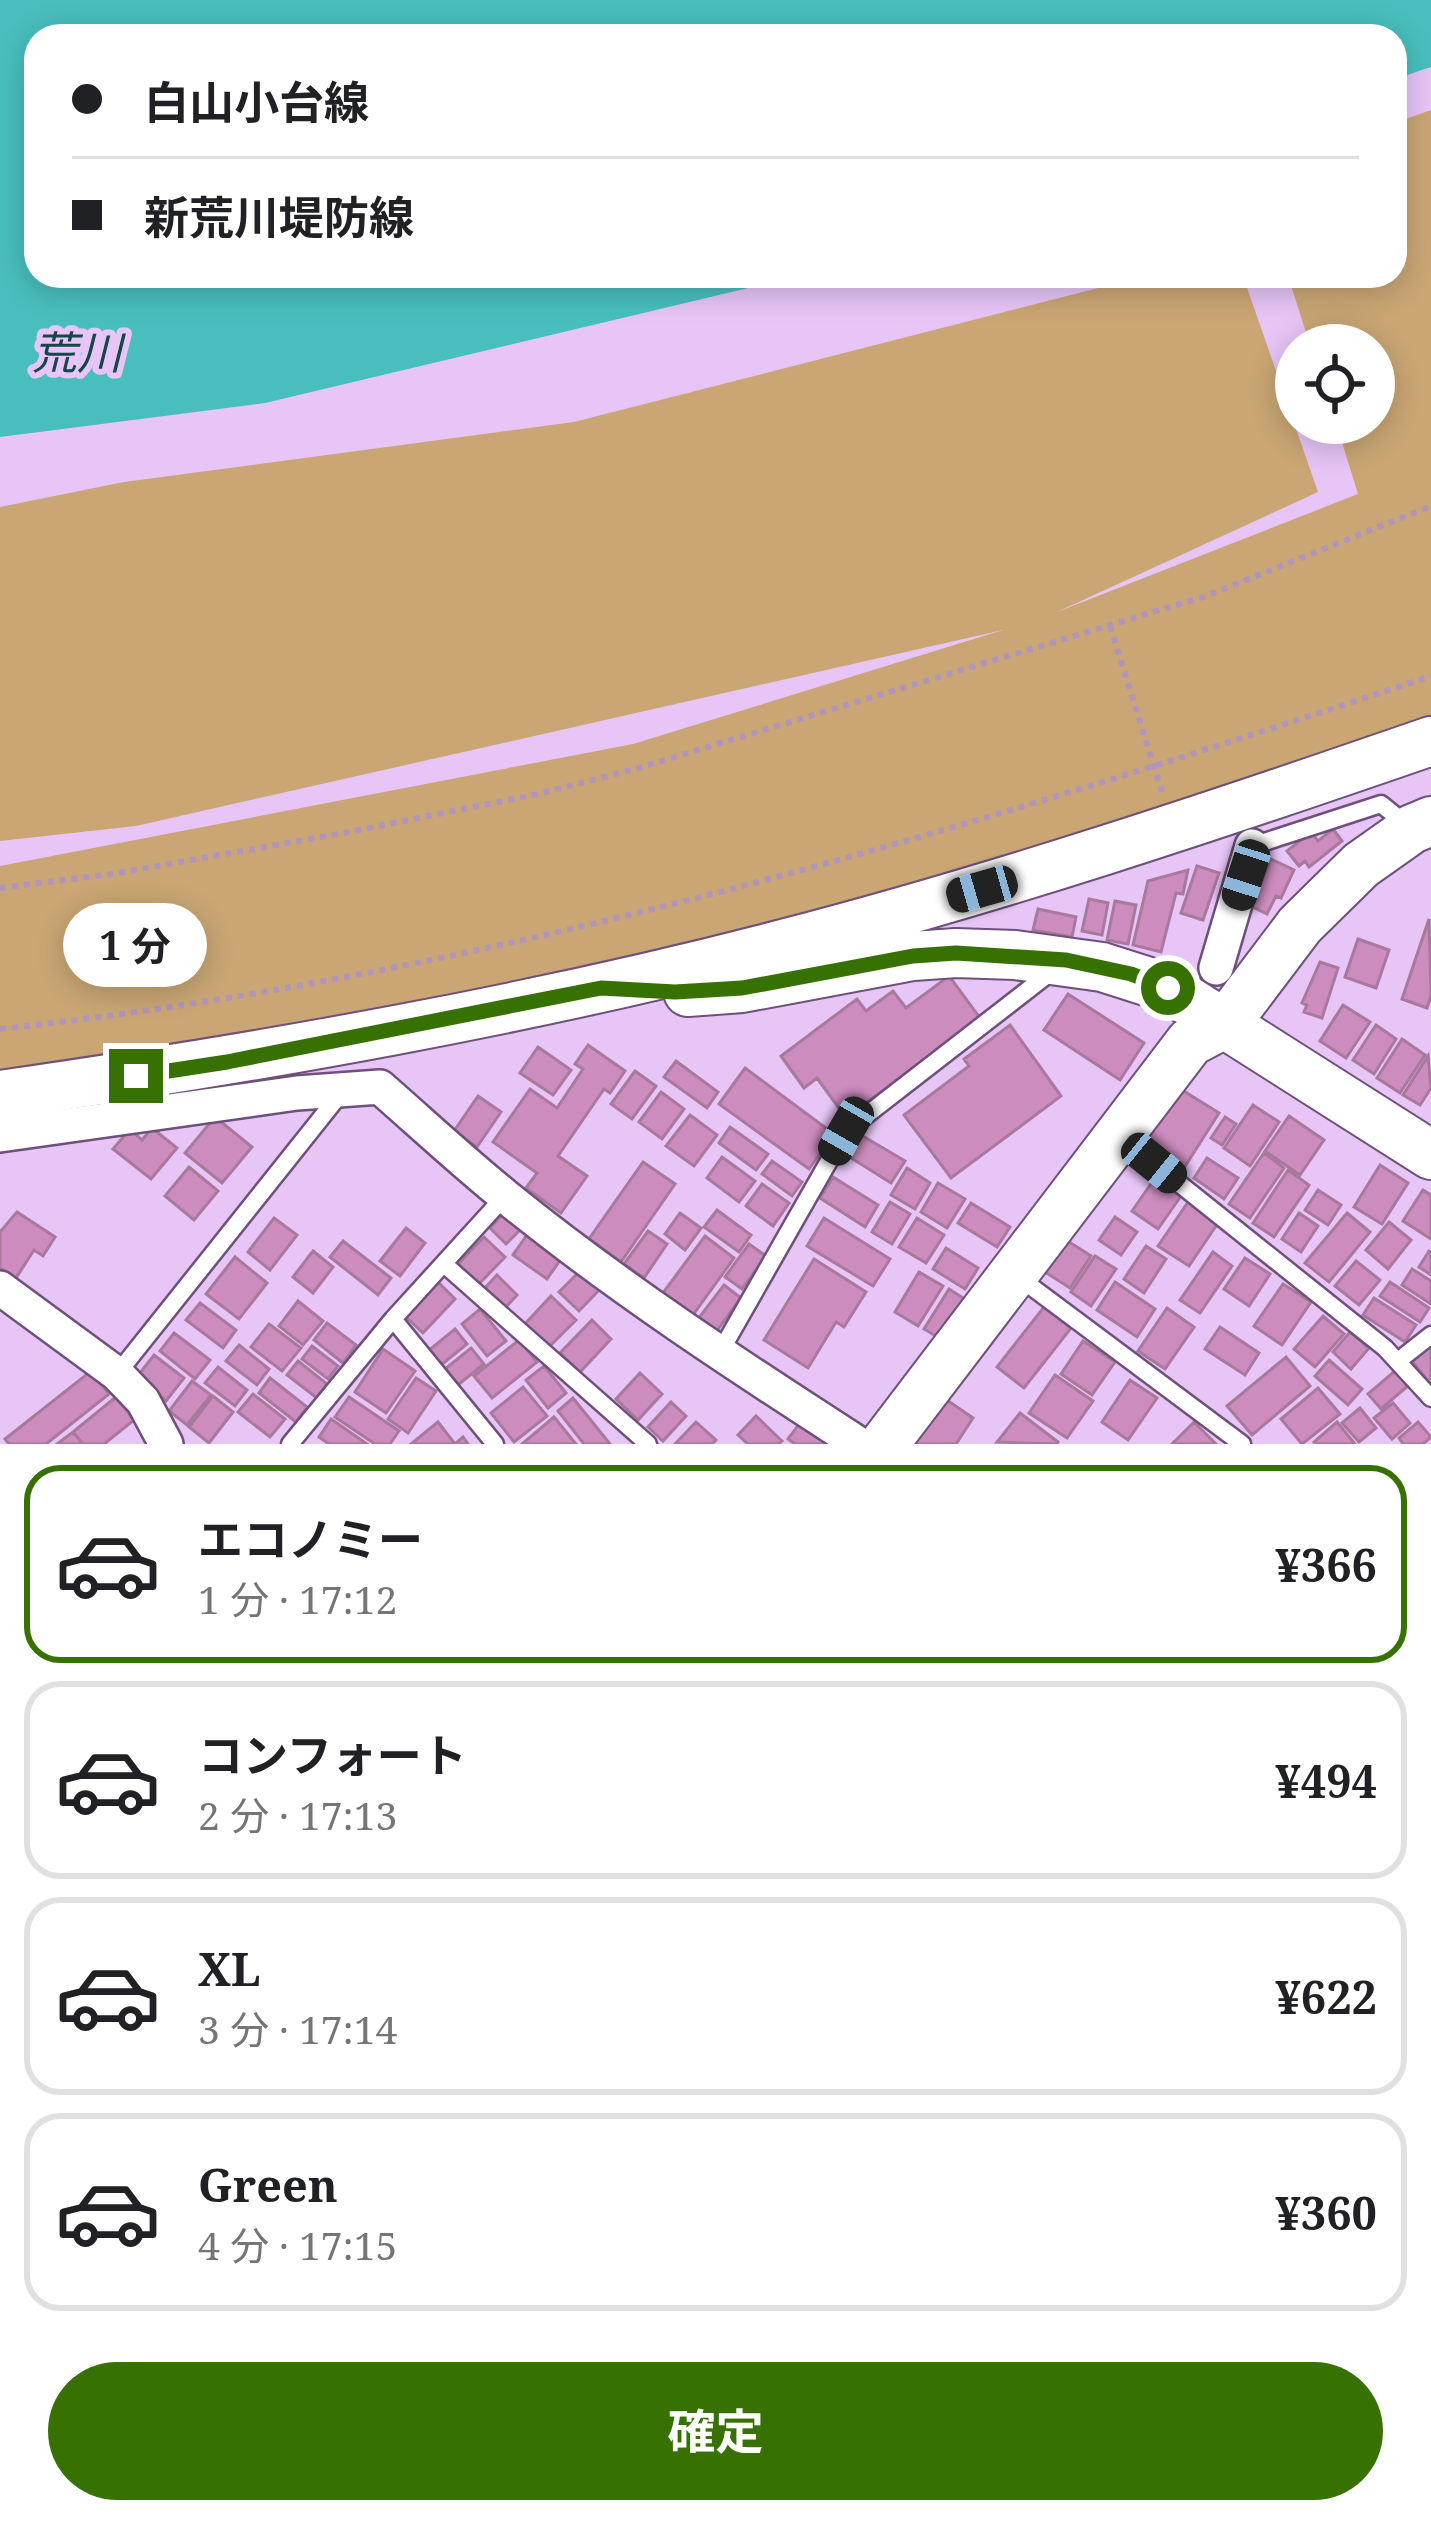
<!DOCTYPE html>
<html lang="ja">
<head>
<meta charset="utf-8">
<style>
  body { margin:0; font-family:"Noto Serif","Noto Sans JP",serif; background:#f2f2f2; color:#202124; height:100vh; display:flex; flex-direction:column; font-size:45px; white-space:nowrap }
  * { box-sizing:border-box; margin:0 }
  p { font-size:39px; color:#757577 }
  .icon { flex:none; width:66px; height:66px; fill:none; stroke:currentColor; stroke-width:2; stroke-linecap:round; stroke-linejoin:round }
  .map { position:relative; height:1444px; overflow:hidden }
  .details { display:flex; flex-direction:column; background:#fff; flex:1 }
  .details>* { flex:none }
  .banner { position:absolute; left:24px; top:24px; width:1383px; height:264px; border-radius:36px; box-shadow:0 6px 30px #0003; display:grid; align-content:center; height:264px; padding:0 48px; background:#fff }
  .controls { position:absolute; left:1275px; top:324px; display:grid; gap:24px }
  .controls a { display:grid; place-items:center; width:120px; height:120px; border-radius:50%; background:#fff; box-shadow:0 6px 30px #0003; font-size:60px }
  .end { position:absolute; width:54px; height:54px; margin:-27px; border:15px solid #377101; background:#fff; box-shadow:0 0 0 6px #fff }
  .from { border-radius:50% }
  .bubble { position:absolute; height:84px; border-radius:42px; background:#fff; box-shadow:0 6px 30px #0003; font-size:39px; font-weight:700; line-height:84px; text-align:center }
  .car { position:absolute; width:36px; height:72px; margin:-36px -18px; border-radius:15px; box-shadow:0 0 9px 3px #0007; background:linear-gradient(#222 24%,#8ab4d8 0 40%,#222 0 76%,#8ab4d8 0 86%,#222 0) }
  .banner b { display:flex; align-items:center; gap:42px; height:114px; font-size:45px }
  .banner b+b { border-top:3px solid #e0e0e0 }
  .banner i { width:30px; height:30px; background:#202124 }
  ul { padding:21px 0 0; list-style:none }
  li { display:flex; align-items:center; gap:36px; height:198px; margin:0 24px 18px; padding:0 24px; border:6px solid #e0e0e0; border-radius:36px }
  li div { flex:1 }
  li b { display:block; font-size:45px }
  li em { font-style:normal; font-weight:700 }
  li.current { border-color:#377101 }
  li>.icon { width:108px; height:108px; stroke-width:1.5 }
  .button { display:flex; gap:24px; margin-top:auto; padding:24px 48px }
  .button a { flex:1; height:138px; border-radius:72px; background:#377101; color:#fff; font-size:48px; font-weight:700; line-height:138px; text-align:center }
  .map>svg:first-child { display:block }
  .green { fill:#caa674 }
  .water { fill:#49bebe }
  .building { fill:#cd8cbe; stroke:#a8799d; stroke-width:3 }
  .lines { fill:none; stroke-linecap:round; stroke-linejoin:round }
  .lane-casing { stroke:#6e507b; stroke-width:21 }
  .street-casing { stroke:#6e507b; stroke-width:38 }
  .secondary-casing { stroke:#6e507b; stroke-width:52 }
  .path { stroke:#b095bc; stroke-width:6; stroke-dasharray:6 6; stroke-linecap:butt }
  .lane { stroke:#fff; stroke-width:16 }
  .street { stroke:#fff; stroke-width:33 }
  .secondary { stroke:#fff; stroke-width:48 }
  .route { stroke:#377101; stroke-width:15 }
  .labels { text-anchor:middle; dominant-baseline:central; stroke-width:12; stroke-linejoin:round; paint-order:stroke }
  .water-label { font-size:45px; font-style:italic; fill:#144848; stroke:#e7c5f6 }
</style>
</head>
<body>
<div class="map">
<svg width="1431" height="1444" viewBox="0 0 1431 1444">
  <rect width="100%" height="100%" fill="#e7c5f6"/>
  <path class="green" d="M1431 110V721L1170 810 677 952 0 1077V866L633 744 1003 630 136 826 0 841V507L124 482 574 422 1145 276H1243L1318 492 1057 612 1358 494 1336 423H1374V345H1310L1288 276H1395V123Z"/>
  <path class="water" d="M0 0H1431V67L1395 79V36H36V276H799L265 403 0 437Z"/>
  <path class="building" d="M1333 829 1342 841 1309 867 1305 861 1299 866 1287 851 1311 832 1318 841Z
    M1271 859 1294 870 1281 898 1276 896 1267 914 1251 906Z
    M1197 866 1219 873 1203 920 1181 913Z
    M1188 870 1183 894 1176 893 1161 952 1133 945 1148 881Z
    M1089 899 1108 903 1102 935 1082 931Z
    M1115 901 1136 905 1128 944 1107 940Z
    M1038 909 1076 917 1072 937 1033 930Z
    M1429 919 1431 996 1427 1008 1402 999Z
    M1358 939 1389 950 1376 988 1345 977Z
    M1320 962 1338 968 1322 1018 1304 1012 1307 1005 1302 1003Z
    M949 976 980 1018 846 1118 817 1078 804 1088 781 1056 857 999 866 1011 893 991 906 1008Z
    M1068 994 1144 1043 1120 1080 1044 1030Z
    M1343 1005 1370 1022 1346 1058 1320 1041Z
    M1010 1025 1061 1096 951 1178 904 1115 969 1066 964 1059Z
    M1376 1025 1396 1039 1374 1074 1353 1060Z
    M1402 1039 1425 1055 1400 1093 1377 1078Z
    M588 1045 625 1071 610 1093 604 1089 558 1156 587 1176 561 1213 526 1188 537 1173 493 1142 530 1089 557 1108 583 1069 575 1064Z
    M538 1047 571 1070 553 1095 520 1073Z
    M1428 1056 1431 1088 1420 1105 1403 1095Z
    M676 1061 718 1092 707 1108 664 1077Z
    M745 1068 834 1134 809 1169 719 1104Z
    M635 1071 656 1086 632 1119 611 1104Z
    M1179 1088 1219 1113 1184 1168 1144 1143Z
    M661 1092 684 1109 662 1139 639 1122Z
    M478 1096 501 1112 477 1147 454 1131Z
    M1253 1105 1279 1122 1250 1166 1224 1148Z
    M690 1115 717 1135 694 1166 666 1146Z
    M1289 1116 1324 1140 1300 1175 1265 1151Z
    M215 1117 252 1147 222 1183 185 1153Z
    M1225 1117 1236 1124 1222 1145 1211 1138Z
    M730 1127 768 1154 756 1170 719 1143Z
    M152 1128 177 1148 151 1179 113 1149 130 1129 142 1140Z
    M861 1135 905 1161 891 1183 848 1156Z
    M1264 1153 1284 1168 1250 1218 1229 1204Z
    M722 1157 755 1181 739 1202 707 1178Z
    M1207 1158 1238 1178 1224 1199 1194 1178Z
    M772 1161 802 1182 792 1196 762 1174Z
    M643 1162 675 1184 621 1262 589 1239Z
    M1380 1165 1408 1183 1382 1224 1354 1207Z
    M189 1167 218 1191 194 1220 165 1196Z
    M907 1168 930 1183 915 1209 891 1195Z
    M1288 1170 1309 1185 1274 1237 1253 1223Z
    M833 1177 878 1205 865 1227 820 1198Z
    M1155 1178 1181 1196 1158 1229 1132 1211Z
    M938 1183 965 1199 947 1228 921 1212Z
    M762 1184 789 1203 773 1226 746 1206Z
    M1318 1190 1341 1205 1328 1225 1305 1210Z
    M1423 1190 1431 1195V1239L1403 1221Z
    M890 1202 910 1214 892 1244 872 1232Z
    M1188 1202 1218 1223 1189 1266 1158 1246Z
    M971 1203 1010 1227 997 1247 958 1223Z
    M717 1210 751 1235 739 1252 704 1227Z
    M17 1212 55 1237 43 1256 34 1250 16 1278 0 1268V1232Z
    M504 1213 521 1229 506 1244 490 1228Z
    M680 1213 701 1228 685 1250 665 1234Z
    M1299 1213 1318 1226 1301 1252 1282 1239Z
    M1347 1213 1370 1232 1329 1282 1305 1263Z
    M1115 1217 1137 1232 1121 1255 1099 1240Z
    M274 1218 297 1235 270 1270 248 1252Z
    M824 1218 890 1259 873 1286 807 1246Z
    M917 1218 944 1235 926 1263 899 1247Z
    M1389 1222 1411 1240 1388 1269 1366 1250Z
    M406 1228 425 1243 400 1276 380 1261Z
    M648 1231 667 1244 644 1278 624 1264Z
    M529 1232 563 1256 547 1279 513 1255Z
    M705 1236 734 1258 693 1315 663 1293Z
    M484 1237 505 1257 479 1284 458 1264Z
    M1063 1238 1091 1256 1070 1288 1042 1270Z
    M343 1241 391 1278 378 1295 330 1257Z
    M749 1244 766 1256 742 1289 725 1277Z
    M1146 1246 1166 1259 1144 1293 1124 1279Z
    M946 1248 978 1268 965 1289 933 1269Z
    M313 1251 333 1267 313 1293 293 1277Z
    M1429 1251 1431 1252V1275L1419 1267Z
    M1213 1252 1232 1266 1200 1313 1180 1300Z
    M1095 1256 1116 1269 1091 1306 1071 1292Z
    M235 1257 267 1283 239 1319 206 1294Z
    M1245 1258 1270 1274 1249 1306 1224 1289Z
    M814 1259 866 1292 844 1327 836 1322 808 1368 764 1340Z
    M1356 1261 1380 1280 1359 1305 1335 1286Z
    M1412 1269 1431 1281V1304L1402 1285Z
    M580 1271 600 1289 579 1311 559 1292Z
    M919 1272 943 1286 918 1326 895 1312Z
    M497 1275 517 1295 505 1308 484 1289Z
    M437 1281 455 1299 423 1333 404 1315Z
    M1115 1282 1155 1309 1137 1337 1097 1310Z
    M1390 1282 1429 1308 1420 1322 1380 1296Z
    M1283 1284 1311 1302 1282 1345 1254 1326Z
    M724 1285 741 1298 716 1332 698 1319Z
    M949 1289 972 1304 948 1343 924 1329Z
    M551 1296 576 1320 548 1348 524 1325Z
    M1374 1298 1416 1325 1405 1342 1363 1315Z
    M298 1301 323 1321 303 1345 279 1326Z
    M200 1303 236 1330 223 1348 186 1320Z
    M1044 1307 1071 1328 1024 1388 997 1367Z
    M1167 1308 1194 1327 1165 1369 1138 1351Z
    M480 1309 506 1341 487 1356 462 1324Z
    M1323 1316 1344 1334 1315 1367 1294 1349Z
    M592 1320 611 1339 580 1372 560 1353Z
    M327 1323 356 1345 343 1363 314 1340Z
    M269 1324 301 1348 282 1371 251 1347Z
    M1220 1327 1259 1353 1245 1375 1205 1349Z
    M455 1329 467 1344 440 1366 428 1351Z
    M1350 1332 1369 1348 1351 1369 1333 1352Z
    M174 1333 210 1360 195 1379 160 1351Z
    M519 1340 537 1362 492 1398 474 1376Z
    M1083 1341 1115 1362 1092 1395 1061 1374Z
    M239 1345 269 1369 257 1385 226 1361Z
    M312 1346 338 1366 328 1379 302 1359Z
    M1431 1346V1385L1412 1361Z
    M471 1348 484 1364 458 1385 445 1369Z
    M383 1349 415 1371 386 1413 355 1392Z
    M154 1355 184 1378 166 1401 136 1378Z
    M1286 1357 1310 1386 1252 1435 1227 1406Z
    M1329 1360 1362 1389 1348 1405 1315 1376Z
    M298 1361 327 1384 317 1398 287 1375Z
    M544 1366 566 1393 548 1408 526 1380Z
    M218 1367 247 1390 235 1406 205 1383Z
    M1396 1370 1409 1385 1381 1409 1368 1394Z
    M91 1371 109 1394 46 1444H9L5 1439Z
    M640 1373 662 1394 638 1420 616 1399Z
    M1055 1375 1093 1401 1067 1438 1029 1413Z
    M270 1378 307 1407 296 1422 259 1393Z
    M416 1378 436 1391 408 1433 388 1419Z
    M1130 1380 1157 1398 1128 1440 1102 1422Z
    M192 1381 211 1395 187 1425 169 1411Z
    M523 1387 547 1416 514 1442 491 1413Z
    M1318 1388 1340 1414 1302 1444 1281 1419Z
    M253 1394 285 1419 270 1437 238 1412Z
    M213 1396 233 1412 209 1443 189 1427Z
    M941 1396 973 1418 956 1444H912Z
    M116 1397 134 1420 104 1444H83L73 1432Z
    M349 1397 399 1431 390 1444H375L335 1417Z
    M573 1398 610 1444H584L558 1411Z
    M671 1402 686 1416 663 1441 648 1427Z
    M1393 1403 1410 1423 1392 1439 1374 1418Z
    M1360 1408 1376 1428 1359 1442 1342 1423Z
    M1020 1413 1058 1442 1057 1444 997 1442Z
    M756 1416 782 1441 778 1444H748L738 1435Z
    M554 1417 576 1444H522Z
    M331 1419 367 1444H329L319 1437Z
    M438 1422 455 1444 463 1437 468 1444H411Z
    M696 1422 716 1440 712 1444H675Z
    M1194 1422 1216 1444H1172Z
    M1337 1422 1355 1444H1316L1314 1442Z
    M1418 1422 1431 1437 1423 1444H1403L1399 1438Z
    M800 1423 830 1444H795L788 1439Z
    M73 1432 83 1444H57Z"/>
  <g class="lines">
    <g class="lane-casing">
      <path id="lane" d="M1252 846 1381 804 1407 825
        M1121 1137 1385 1348 1431 1398
        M444 1264 648 1444
        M1017 1276 1242 1444
        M393 1319 495 1444
        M719 1354 846 1131 1051 972
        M1398 1361 1431 1335
        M117 1374 341 1093
        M290 1444 393 1319 505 1196"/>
    </g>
    <g class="street-casing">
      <path id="street" d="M1216 968 1252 846
        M0 1135 297 1093 380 1087C421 1123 462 1161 505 1196 617 1287 738 1366 859 1444
        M0 1288 117 1374 143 1401 166 1444"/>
    </g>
    <g class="secondary-casing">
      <path id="secondary" d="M688 992 742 988 913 956 956 953 1015 955 1102 967 1168 988 1431 1155
        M0 1095C263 1057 526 1011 783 944 1002 887 1217 815 1431 741
        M884 1444 1190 1042 1226 1023 1300 925 1361 865 1412 829 1431 821"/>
    </g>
    <path class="path" d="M1110 626 1163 795
      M0 888 112 874 344 833 538 794 635 769 1206 596 1431 506
      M0 1029C490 976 965 831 1431 676"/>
    <use href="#lane" class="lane"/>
    <use href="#street" class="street"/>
    <use href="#secondary" class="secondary"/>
  </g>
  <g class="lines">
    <path class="route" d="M136 1076 227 1062 601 988 675 992 742 988 913 956 956 953 1066 960 1131 974 1168 988"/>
  </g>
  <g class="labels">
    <g class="water-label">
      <text x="77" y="351">荒川</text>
    </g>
  </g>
</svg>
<div class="controls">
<a><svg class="icon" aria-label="locate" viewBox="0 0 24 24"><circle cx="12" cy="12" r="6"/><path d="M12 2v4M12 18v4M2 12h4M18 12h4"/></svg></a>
</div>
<i class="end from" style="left:1168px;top:988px"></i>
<i class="end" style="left:136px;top:1076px"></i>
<div class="bubble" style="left:63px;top:903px;width:144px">1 分</div>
<i class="car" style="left:1246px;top:875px;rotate:198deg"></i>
<i class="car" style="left:982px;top:889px;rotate:254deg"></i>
<i class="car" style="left:846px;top:1131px;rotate:210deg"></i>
<i class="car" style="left:1154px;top:1163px;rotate:129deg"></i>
<div class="banner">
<b><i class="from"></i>白山小台線</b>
<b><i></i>新荒川堤防線</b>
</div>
</div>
<section class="details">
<ul>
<li class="current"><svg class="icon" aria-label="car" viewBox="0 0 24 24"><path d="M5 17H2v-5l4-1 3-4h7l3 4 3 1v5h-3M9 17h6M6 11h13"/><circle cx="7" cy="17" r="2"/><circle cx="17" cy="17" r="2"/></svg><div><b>エコノミー</b><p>1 分 · 17:12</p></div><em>¥366</em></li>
<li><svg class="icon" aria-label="car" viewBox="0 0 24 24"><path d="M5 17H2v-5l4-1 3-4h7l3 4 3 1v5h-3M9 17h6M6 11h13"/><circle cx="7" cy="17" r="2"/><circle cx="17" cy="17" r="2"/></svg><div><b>コンフォート</b><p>2 分 · 17:13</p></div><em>¥494</em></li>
<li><svg class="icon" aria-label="car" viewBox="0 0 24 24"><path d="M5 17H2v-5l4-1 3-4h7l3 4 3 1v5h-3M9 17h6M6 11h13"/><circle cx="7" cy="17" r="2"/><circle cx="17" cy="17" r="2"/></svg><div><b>XL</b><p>3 分 · 17:14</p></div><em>¥622</em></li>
<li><svg class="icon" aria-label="car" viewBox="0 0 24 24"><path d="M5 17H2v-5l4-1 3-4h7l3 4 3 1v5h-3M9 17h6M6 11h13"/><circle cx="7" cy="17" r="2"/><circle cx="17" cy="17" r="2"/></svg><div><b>Green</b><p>4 分 · 17:15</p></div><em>¥360</em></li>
</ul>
<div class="button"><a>確定</a></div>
</section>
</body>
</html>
